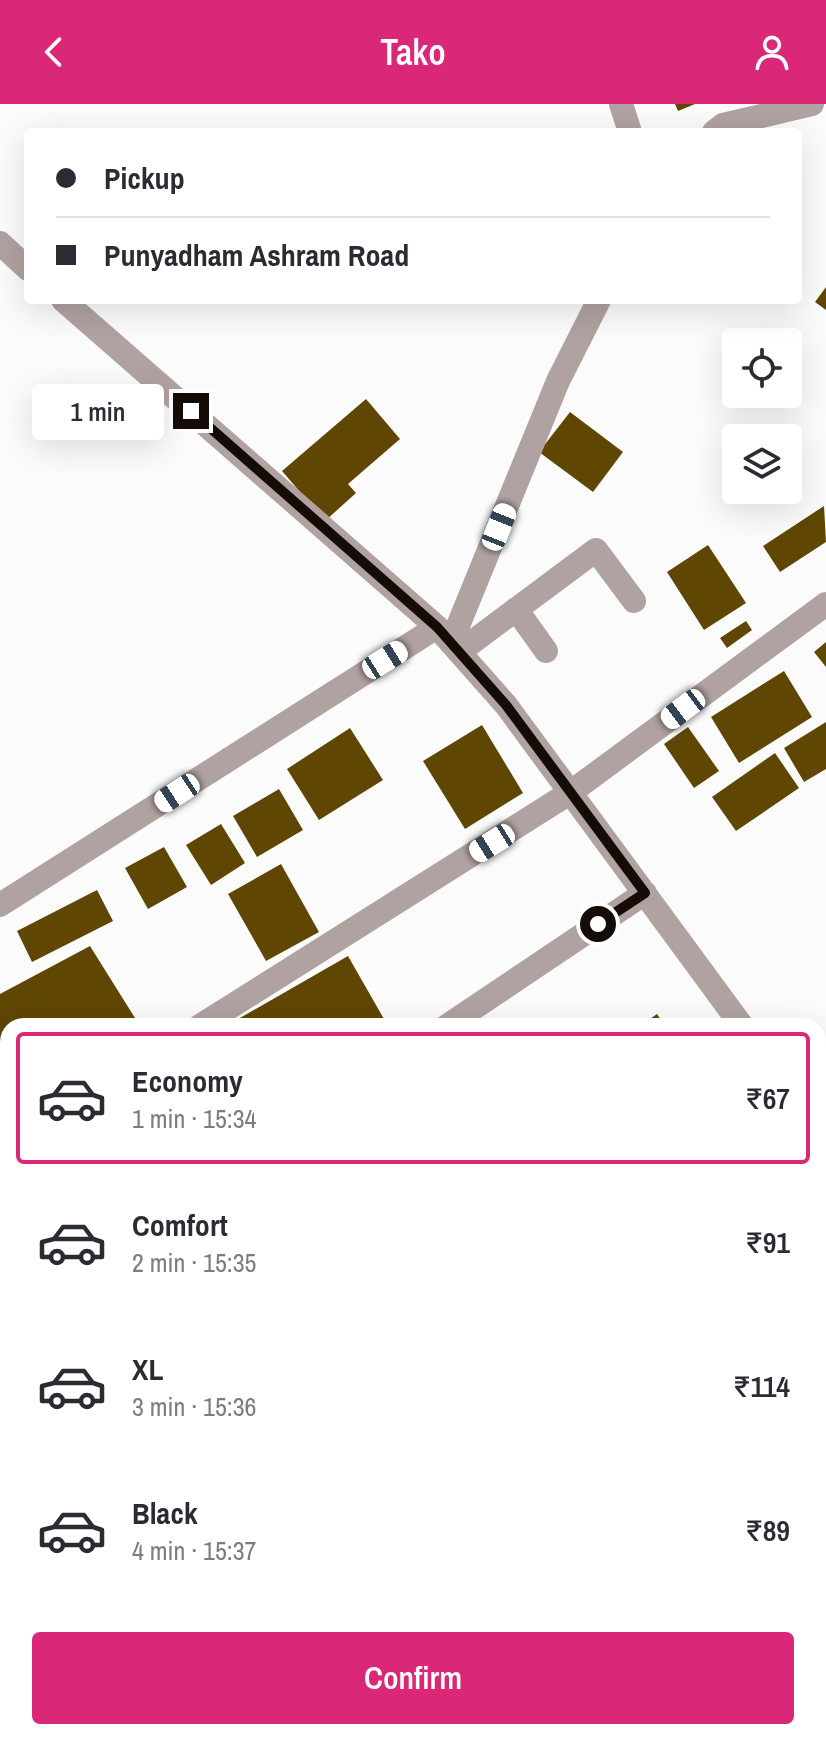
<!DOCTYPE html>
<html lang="en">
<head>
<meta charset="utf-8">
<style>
  body { margin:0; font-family:"Archivo Narrow",sans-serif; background:#f2f2f3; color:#2b2b33; height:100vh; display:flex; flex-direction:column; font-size:30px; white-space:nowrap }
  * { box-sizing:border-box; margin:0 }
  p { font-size:26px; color:#7c7c81 }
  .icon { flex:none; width:44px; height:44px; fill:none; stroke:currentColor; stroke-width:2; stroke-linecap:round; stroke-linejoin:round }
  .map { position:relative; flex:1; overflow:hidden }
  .panel { position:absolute; left:0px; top:914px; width:826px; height:722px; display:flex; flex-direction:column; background:#fff; border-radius:24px 24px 0 0; box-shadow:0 8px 32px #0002 }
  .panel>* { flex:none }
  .guide { position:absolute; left:24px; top:24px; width:778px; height:176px; border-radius:8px; box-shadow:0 8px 32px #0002; display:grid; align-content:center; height:176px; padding:0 32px; background:#fff }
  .fabs { position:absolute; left:722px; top:224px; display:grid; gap:16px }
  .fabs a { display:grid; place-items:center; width:80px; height:80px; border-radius:8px; background:#fff; box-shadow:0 8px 32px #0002; font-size:40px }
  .end { position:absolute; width:36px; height:36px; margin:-18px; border:10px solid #150c07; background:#fff; box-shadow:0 0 0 4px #fff }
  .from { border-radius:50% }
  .bubble { position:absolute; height:56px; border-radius:8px; background:#fff; box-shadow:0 8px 32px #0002; font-size:26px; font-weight:600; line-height:56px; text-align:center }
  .car { position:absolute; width:24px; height:48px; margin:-24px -12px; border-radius:10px; box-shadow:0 0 6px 2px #0007; background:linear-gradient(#fff 24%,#345 0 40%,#fff 0 76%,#345 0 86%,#fff 0) }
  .guide b { display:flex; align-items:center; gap:28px; height:76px; font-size:30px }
  .guide b+b { border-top:2px solid #e1e1e2 }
  .guide i { width:20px; height:20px; background:#2b2b33 }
  ul { padding:14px 0 0; list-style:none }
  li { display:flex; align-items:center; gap:24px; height:132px; margin:0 16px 12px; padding:0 16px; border:4px solid transparent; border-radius:8px }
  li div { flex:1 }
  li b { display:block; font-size:30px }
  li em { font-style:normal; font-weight:600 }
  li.selected { border-color:#db2777 }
  li>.icon { width:72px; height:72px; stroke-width:1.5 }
  .cta { display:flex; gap:16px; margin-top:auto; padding:16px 32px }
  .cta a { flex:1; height:92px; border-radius:8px; background:#db2777; color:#fff; font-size:32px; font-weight:600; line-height:92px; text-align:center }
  header { display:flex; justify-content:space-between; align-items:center; height:104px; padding:0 32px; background:#db2777; color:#fff; font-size:36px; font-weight:600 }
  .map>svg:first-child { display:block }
  .building { fill:#5f4603 }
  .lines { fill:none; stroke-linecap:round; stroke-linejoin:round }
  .minor { stroke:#b0a2a0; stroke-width:24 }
  .route { stroke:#150c07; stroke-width:10 }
</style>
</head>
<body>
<header><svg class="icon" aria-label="back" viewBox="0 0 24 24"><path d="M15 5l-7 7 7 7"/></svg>Tako<svg class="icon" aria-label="person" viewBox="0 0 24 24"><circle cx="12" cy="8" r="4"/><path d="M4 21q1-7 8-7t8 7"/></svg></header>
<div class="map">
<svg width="826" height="1635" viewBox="0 0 826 1635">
  <rect width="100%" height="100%" fill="#fbfbfb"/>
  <path class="building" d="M675 0H695L678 7Z
    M826 183V206L815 198Z
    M366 295 400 335 348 380 356 389 325 417 282 367Z
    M570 308 623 348 593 388 539 348Z
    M824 402 826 438 780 468 763 442Z
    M708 441 746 499 704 526 667 468Z
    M746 517 752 526 727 544 720 534Z
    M826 538V563L814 548Z
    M784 567 812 613 739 659 711 613Z
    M826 618V665L804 678 784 644Z
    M482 621 523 689 465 725 423 657Z
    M688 623 719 667 694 684 664 640Z
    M350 624 383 676 319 716 287 665Z
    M775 649 799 684 736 727 712 693Z
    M279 685 303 726 257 753 233 712Z
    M221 720 245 759 211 781 186 741Z
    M164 743 187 783 148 805 125 764Z
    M281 760 319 828 266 857 228 790Z
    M97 786 113 817 32 858 17 827Z
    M90 842 140 922H8V1020L0 1025V890Z
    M348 852 388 922H226Z
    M657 910 665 922H640Z
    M8 1357V1388L0 1393V1361Z
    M160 1628H272L276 1635H163Z
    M625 1628H639L642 1635H611Z
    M698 1628H729L733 1635H697L694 1630Z"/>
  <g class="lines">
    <path class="minor" d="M621 0 630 28
      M714 28 723 21 812 0
      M0 139 28 165
      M63 196 437 523 506 601 742 922
      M516 505 546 547
      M451 539 558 277 599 196
      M459 548 596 446 634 497
      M0 801 437 523
      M200 922 571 688 826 500
      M447 922 645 789
      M818 976 826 973
      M0 1062 4 1051 8 1047
      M818 1071 826 1089
      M0 1092 8 1107
      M0 1185 8 1174
      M0 1356 8 1351
      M2 1408 8 1419
      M0 1486 8 1504
      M818 1557 826 1574
      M65 1628 68 1635
      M124 1628 127 1634
      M527 1628 530 1635
      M753 1628 757 1635"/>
  </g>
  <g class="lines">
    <path class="route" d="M191 307 437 523 506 601 645 789 598 820"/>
  </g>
</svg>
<div class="fabs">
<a><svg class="icon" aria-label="locate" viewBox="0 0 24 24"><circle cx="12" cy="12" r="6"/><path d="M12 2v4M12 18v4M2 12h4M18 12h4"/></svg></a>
<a><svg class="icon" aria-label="layers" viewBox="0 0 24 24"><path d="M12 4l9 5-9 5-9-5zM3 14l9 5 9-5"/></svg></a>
</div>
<i class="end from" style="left:598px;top:820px"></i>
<i class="end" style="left:191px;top:307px"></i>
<div class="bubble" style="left:32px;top:280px;width:132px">1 min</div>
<i class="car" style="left:499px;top:423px;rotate:22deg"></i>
<i class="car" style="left:385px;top:556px;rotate:58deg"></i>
<i class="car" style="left:683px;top:605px;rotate:233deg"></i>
<i class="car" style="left:177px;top:689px;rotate:237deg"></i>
<i class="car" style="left:492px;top:739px;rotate:238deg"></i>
<div class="guide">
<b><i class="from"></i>Pickup</b>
<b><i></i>Punyadham Ashram Road</b>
</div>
<section class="panel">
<ul>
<li class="selected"><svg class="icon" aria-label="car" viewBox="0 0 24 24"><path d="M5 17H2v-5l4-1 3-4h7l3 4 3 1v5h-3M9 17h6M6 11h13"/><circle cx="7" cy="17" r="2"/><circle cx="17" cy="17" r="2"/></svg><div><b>Economy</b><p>1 min · 15:34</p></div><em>₹67</em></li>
<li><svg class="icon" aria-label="car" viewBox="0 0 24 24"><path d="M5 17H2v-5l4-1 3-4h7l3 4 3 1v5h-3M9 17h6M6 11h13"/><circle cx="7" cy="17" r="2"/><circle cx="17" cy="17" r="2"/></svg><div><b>Comfort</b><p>2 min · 15:35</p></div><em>₹91</em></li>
<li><svg class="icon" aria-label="car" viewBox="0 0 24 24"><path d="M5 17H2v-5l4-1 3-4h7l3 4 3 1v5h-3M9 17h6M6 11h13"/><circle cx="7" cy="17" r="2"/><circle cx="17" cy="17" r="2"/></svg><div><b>XL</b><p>3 min · 15:36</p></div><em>₹114</em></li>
<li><svg class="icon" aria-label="car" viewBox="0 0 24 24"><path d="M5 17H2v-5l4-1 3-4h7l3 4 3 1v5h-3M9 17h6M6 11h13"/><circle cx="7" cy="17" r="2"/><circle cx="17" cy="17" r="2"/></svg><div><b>Black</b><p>4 min · 15:37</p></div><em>₹89</em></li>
</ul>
<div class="cta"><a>Confirm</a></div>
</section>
</div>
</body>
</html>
